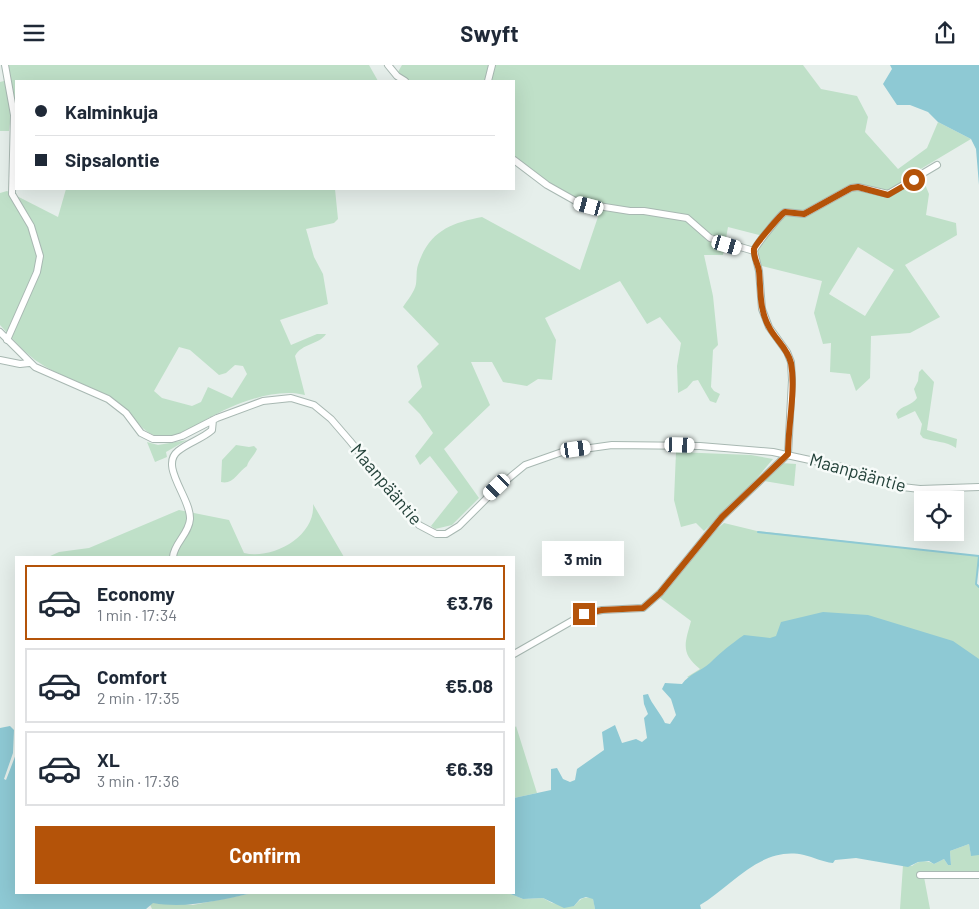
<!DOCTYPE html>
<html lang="en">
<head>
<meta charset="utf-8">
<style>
  body { margin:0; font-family:Barlow,sans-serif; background:#f2f2f3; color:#1f2937; height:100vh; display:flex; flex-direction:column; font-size:19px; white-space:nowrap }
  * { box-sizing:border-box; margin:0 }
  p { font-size:16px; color:#747a83 }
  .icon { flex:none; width:28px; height:28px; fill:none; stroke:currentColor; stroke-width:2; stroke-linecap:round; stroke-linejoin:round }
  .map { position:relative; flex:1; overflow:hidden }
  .side { position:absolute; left:15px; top:491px; width:500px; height:338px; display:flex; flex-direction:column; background:#fff; border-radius:0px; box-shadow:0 5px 20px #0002 }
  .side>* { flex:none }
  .top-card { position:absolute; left:15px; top:15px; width:500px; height:110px; border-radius:0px; box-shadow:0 5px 20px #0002; display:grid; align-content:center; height:110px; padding:0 20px; background:#fff }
  .tools { position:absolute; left:914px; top:426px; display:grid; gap:10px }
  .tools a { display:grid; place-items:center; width:50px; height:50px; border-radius:0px; background:#fff; box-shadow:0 5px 20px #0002; font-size:25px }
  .end { position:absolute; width:22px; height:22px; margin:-11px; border:6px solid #b45309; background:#fff; box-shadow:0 0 0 2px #fff }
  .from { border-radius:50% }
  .bubble { position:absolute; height:35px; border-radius:0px; background:#fff; box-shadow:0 5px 20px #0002; font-size:16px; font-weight:700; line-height:35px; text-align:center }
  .car { position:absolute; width:15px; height:30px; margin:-15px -8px; border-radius:6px; box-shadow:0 0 4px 1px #0007; background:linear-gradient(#fff 24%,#345 0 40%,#fff 0 76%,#345 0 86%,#fff 0) }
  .top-card b { display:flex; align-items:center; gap:18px; height:48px; font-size:19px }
  .top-card b+b { border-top:1px solid #e0e1e3 }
  .top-card i { width:12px; height:12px; background:#1f2937 }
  ul { padding:9px 0 0; list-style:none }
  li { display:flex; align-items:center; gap:15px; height:75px; margin:0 10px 8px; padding:0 10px; border:2px solid #e0e1e3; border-radius:0px }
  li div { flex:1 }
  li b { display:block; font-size:19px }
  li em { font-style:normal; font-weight:700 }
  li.selected { border-color:#b45309 }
  li>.icon { width:45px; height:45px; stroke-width:1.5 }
  .button { display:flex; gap:10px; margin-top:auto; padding:10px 20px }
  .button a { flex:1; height:58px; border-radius:0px; background:#b45309; color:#fff; font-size:20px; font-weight:700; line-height:58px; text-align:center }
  header { display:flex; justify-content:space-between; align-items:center; height:65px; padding:0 20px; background:#fff; font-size:22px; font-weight:700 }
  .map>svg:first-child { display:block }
  .green { fill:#bfe0c8; fill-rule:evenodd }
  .water { fill:#8ec9d4 }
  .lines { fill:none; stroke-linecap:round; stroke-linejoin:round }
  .stream { stroke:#8ec9d4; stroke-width:2 }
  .minor-casing { stroke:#a8b8b2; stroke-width:8 }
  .minor { stroke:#fff; stroke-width:6 }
  .route { stroke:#b45309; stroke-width:6 }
  .labels { text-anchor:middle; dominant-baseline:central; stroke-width:5; stroke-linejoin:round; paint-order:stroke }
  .street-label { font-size:18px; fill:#24423a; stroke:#f7fbf9 }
</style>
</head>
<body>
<header><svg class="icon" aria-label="menu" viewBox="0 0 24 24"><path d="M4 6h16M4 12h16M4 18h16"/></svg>Swyft<svg class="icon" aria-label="share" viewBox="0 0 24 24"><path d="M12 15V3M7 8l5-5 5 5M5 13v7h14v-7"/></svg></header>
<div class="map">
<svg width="979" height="844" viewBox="0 0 979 844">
  <rect width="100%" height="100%" fill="#e6efeb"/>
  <path class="green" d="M8 0H369L378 16H16V45Z
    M402 0H803L821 24 857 31 868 52 865 67 898 104 927 83 938 57 971 74 919 105 929 129 926 150 956 158 957 170 905 200 940 252 910 268 871 271 870 313 856 326 850 309 830 307 831 278 823 279 814 248 822 216 758 200 754 190 763 171 728 162 723 190H704L713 231 718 280 713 285 711 322 714 326 720 329 716 338 710 336 698 315 693 316 687 323 678 328 677 301 681 278 660 252 647 259 620 216 545 253 556 275 552 315 538 314 527 321 503 317 492 297H471L490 340 444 384 479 433 452 460 435 464 431 461 458 427 430 391 420 400 415 391 433 368 420 349 408 337 422 322 417 301 439 279 403 242C407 236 415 226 416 219 417 212 416 206 418 200 429 166 451 158 482 152L580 205 601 143 579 138 514 95V16H397L395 12ZM858 182 894 205 865 251 829 229Z
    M4 16C10 32 12 48 9 66H0V17Z
    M66 124H335L338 154 334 158 306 164 314 192 323 209 328 239 280 255 291 280 317 269H326C319 280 302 278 295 291L305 330C275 322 234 339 207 354 197 360 186 369 174 371 139 377 138 348 113 334 88 319 59 312 35 295 22 285 11 272 0 260V128L7 126 58 152ZM179 282 190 285 219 310 226 308 235 300 243 301 247 309 232 333 208 322 201 337 192 341 162 333 154 326Z
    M922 304 934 317 927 365 957 374 956 383C946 376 934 377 923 373L920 369 922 359 915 346 898 354 896 349C901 340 912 341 917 333L914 324 918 316 919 307Z
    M187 375 166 387 167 392 155 397 147 377 158 380Z
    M236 380 249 382 254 381 257 384C255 390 249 394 247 401 238 407 233 420 221 417L222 395Z
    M676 387 751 390 773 394 747 425 704 466 696 458 681 462 674 435Z
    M781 398 796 399 794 421 764 416Z
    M313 439 344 492H48L59 487 89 483 179 445 229 455 244 488C273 495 316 471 313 439Z
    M724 458 757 466 979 491 976 519 979 522V730L687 612 700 604C680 588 685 578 691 556L659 532 710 470Z
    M516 661 537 728 514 733V664Z
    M969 779 971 790H979V812H924L930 844H900L903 800 912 801C918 795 927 795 934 799L944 794 948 800 951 799 950 786Z
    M253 828H508L523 834 543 833 552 838 574 841C580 834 583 831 593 833L595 844H152L148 835 193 840Z"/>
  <path class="water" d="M880 0H979V120L976 84 971 74 938 57 928 47 910 40H897L883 19 892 4 890 0Z
    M823 547 868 550 953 576 979 594V790L971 791 969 779 950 786 951 800H948L944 794 934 799 929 796 918 797 908 802 856 793 835 795 833 798C822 797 814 792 804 790 761 780 731 822 700 840L701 844H595L593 834 586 832 580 834 574 841 564 843 543 833 523 834 508 828H514V733L551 725V704L557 703 563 714 570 717 575 715 577 704 604 685 602 667 615 660 622 678 636 674 642 677 647 673 644 653 648 649 644 639 643 630 648 629C652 640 660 647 665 658L670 659 676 650 671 634 662 624 665 618 682 619C689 609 701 606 710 598 721 587 731 579 744 570L770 573 776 571 781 557Z
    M10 661 14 665 13 688 4 714 6 715 16 689V828H253C220 835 186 844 153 838L146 844H0V663Z"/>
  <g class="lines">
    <path class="stream" d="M758 467 979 491 976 519 979 522"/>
    <g class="minor-casing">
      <path id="minor" d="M5 0 14 50 12 129 31 161 40 191 37 207 7 275
        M388 0 397 11 405 16
        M488 16 492 0
        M514 95 547 120 579 138 630 146H644L687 153 710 173 754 186 759 206 762 244 769 262 787 287 791 297 792 315 788 389 722 452 660 528 643 543 602 545 584 549 514 589
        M754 186C755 181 780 150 785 147L804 149 851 123 858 122 888 129 937 100
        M0 267 35 302 108 334 126 348 141 368 153 374H172L182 371 217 353 263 336 291 333 314 340 331 354 350 376 419 460 436 469H446L459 461 497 423 525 400 562 387 612 380 700 381 773 387 842 402 902 422 920 424 979 422
        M0 295 20 299 29 298
        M173 492C174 478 189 469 190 454 191 433 159 401 178 386 189 377 202 374 212 365L213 355
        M920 810H979"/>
    </g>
    <use href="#minor" class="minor"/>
  </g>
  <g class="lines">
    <path class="route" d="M584 549 602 545 643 543 660 528 722 452 788 389C788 360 796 325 791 298 788 284 775 274 769 262 759 244 761 226 759 206 758 199 753 192 754 184 754 181 781 149 785 147L804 149 851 123 858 122 888 130 914 115"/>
  </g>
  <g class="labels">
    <g class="street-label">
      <text transform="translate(858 407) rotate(16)">Maanpääntie</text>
      <text transform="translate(387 419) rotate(50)">Maanpääntie</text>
    </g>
  </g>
</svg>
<div class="tools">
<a><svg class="icon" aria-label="locate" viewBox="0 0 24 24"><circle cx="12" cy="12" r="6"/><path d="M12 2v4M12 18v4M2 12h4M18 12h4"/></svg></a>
</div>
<i class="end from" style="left:914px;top:115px"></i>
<i class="end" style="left:584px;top:549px"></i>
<div class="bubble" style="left:542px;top:476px;width:82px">3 min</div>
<i class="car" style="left:589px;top:141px;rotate:285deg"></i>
<i class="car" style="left:727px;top:180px;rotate:106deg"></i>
<i class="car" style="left:680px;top:380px;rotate:92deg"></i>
<i class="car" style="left:576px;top:384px;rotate:82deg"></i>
<i class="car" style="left:497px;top:422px;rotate:226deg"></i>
<div class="top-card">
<b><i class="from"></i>Kalminkuja</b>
<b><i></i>Sipsalontie</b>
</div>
<section class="side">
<ul>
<li class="selected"><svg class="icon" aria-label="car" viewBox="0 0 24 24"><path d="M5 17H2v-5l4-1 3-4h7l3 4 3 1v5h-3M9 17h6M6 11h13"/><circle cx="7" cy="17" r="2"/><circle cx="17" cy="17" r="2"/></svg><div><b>Economy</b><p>1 min · 17:34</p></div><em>€3.76</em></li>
<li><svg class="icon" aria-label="car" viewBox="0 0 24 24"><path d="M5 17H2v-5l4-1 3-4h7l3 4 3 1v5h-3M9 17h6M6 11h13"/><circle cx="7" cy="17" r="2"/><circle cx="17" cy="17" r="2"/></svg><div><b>Comfort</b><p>2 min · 17:35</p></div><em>€5.08</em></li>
<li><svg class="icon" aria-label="car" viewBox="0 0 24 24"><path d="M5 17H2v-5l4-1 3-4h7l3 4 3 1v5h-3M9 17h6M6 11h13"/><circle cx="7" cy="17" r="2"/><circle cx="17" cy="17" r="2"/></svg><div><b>XL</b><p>3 min · 17:36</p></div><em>€6.39</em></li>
</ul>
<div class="button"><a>Confirm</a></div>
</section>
</div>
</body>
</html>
